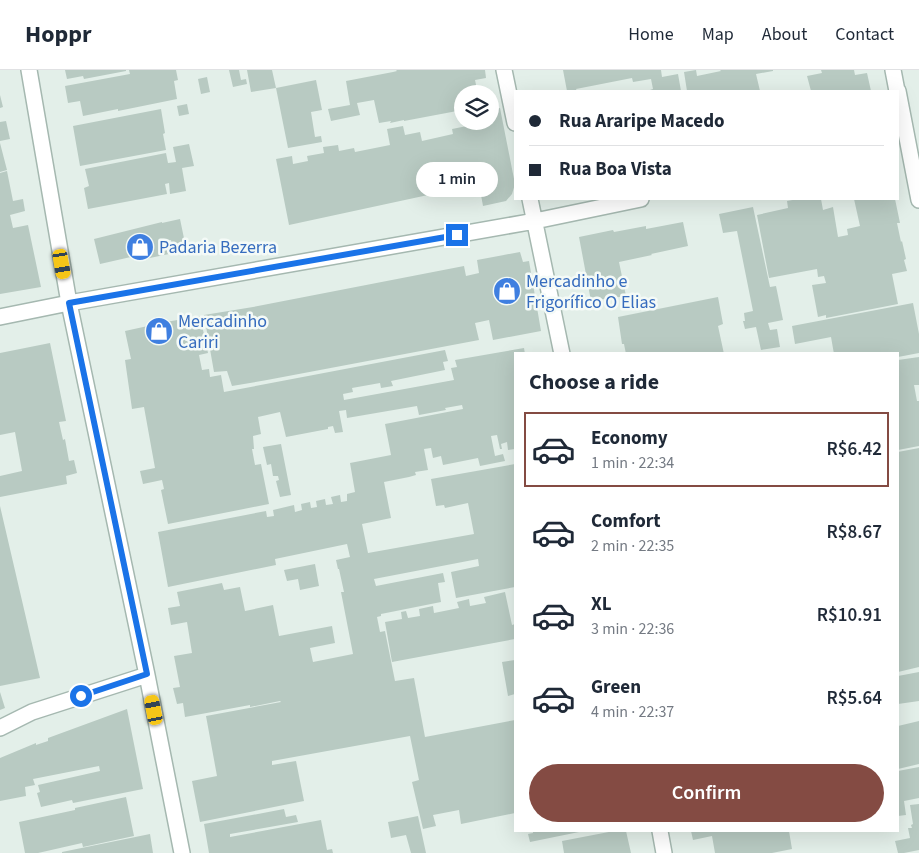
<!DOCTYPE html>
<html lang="en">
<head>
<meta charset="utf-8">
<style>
  body { margin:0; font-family:"Source Sans 3",sans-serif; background:#f6f6f7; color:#1f2937; height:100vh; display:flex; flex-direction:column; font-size:19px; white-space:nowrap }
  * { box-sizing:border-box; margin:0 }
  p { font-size:16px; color:#747a83 }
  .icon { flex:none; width:28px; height:28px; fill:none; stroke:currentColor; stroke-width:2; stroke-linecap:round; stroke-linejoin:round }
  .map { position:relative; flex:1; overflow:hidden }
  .side { position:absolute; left:514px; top:282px; width:385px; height:480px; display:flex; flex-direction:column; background:#fff; border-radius:0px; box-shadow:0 5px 20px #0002 }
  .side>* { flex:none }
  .top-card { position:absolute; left:514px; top:20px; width:385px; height:110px; border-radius:0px; box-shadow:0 5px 20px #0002; display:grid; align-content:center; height:110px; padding:0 15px; background:#fff }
  .fabs { position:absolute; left:454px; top:15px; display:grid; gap:10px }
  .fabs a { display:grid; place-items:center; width:45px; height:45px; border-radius:50%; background:#fff; box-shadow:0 5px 20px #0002; font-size:25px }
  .end { position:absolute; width:22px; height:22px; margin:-11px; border:6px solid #1a73e8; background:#fff; box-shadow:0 0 0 2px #fff }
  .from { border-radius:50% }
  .bubble { position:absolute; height:35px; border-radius:18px; background:#fff; box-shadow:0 5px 20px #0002; font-size:16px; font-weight:600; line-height:35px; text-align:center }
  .car { position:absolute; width:15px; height:30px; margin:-15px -8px; border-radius:6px; box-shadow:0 0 4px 1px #0007; background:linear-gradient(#f5c518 24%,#345 0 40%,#f5c518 0 76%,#345 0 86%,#f5c518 0) }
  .top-card b { display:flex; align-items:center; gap:18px; height:48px; font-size:19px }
  .top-card b+b { border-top:1px solid #e0e1e3 }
  .top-card i { width:12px; height:12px; background:#1f2937 }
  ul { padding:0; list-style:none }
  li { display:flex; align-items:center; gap:15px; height:75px; margin:0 10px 8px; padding:0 5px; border:2px solid transparent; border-radius:0px }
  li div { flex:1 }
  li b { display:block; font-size:19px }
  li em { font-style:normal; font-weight:600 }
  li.selected { border-color:#844b43 }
  li>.icon { width:45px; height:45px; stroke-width:1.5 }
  h2 { padding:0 15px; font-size:22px; line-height:60px }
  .cta { display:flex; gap:10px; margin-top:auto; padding:10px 15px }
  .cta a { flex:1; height:58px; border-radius:30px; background:#844b43; color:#fff; font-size:20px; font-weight:600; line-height:58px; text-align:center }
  header { display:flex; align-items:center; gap:30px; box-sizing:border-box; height:70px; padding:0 25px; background:#fff; border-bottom:1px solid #e0e1e3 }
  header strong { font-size:24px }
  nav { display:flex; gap:28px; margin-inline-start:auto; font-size:18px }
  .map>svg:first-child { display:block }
  .building { fill:#b8cac2 }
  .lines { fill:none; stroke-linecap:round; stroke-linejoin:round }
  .street-casing { stroke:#a5b8b0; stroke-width:18 }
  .street { stroke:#fff; stroke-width:15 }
  .route { stroke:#1a73e8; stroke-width:6 }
  .labels { text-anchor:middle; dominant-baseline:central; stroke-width:5; stroke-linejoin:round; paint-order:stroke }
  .shop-label { font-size:18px; fill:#366cbe; stroke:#f4faf7; text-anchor:start }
</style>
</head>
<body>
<header>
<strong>Hoppr</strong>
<nav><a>Home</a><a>Map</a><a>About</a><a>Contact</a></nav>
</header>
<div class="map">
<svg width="919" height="783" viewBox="0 0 919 783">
  <rect width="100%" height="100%" fill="#e3efe9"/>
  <path class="building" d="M65 0H126V1L84 9 83 6 67 9Z
    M129 0H176L178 10 174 11 177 29 118 41V39L83 46 80 31 68 33 65 16 130 4Z
    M229 0H239L241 10 246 9 247 14 233 17Z
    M247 0H272L276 18 251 22Z
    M396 0H485L486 8 475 10 478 24H462V41L457 42V41L404 51V50L390 53 391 51 379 53 374 30 357 33 360 45 331 51 328 39 350 35 346 11 393 2 397 1Z
    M563 0H661L662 7 678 4 681 21H647L653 19 651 9 633 12 632 8 576 19 577 21H567Z
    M696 0 697 6 721 1 720 0H773V1L756 4 760 21H687L684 2Z
    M821 0H854L855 5 867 3 871 21H811L807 6 822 3Z
    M207 7 210 22 201 24 198 9Z
    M316 10 322 40 311 42 315 67 321 66 322 72 288 78 276 18Z
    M0 25 3 37 0 38Z
    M187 34 189 44 179 46 177 36Z
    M500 38 515 114 512 124 506 131 483 136 479 114 289 155 276 89 292 86 293 94 308 91 307 86 324 83 323 77 338 75 339 81 354 78 355 82 390 75 387 59 403 56 405 65 420 62 422 71 453 64 452 59 467 56V58L482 55 481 51H490V40Z
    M161 39 165 63 163 64 166 80 80 96 73 56Z
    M6 51 10 69 0 71V52Z
    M0 73 7 100 0 102Z
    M189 74 194 96 182 98 186 121 170 124 169 113 165 114 167 124 88 139 84 118 89 116 85 99 166 83 168 93 176 92 173 77Z
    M7 101 13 131 23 129 25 141 10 145 13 158 28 155 41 217 0 224V103Z
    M798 129H821L823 140 833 137 838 167 848 165 847 159 860 156 854 129H895L900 153H897L901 172 902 171 906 189 904 190 907 201 892 204 898 234 826 248V245L818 247 812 215 826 213 824 206 818 207 817 199 769 208 757 145 788 138 787 131Z
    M753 137 770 217 776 216 783 250 768 253 770 260 777 259 780 277 761 280 756 257 745 259 743 251H745L744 243 753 241 737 161 723 163 719 144Z
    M180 149 186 178 173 181 171 170 166 171 169 184 145 189 144 184 100 194 94 169 162 152V153Z
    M683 152 688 176 651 184 652 185 619 192 626 226 591 231 579 167 613 160 614 162 646 156V159Z
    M520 182 523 192 529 191 541 261 493 270 489 250 475 253 479 270 267 310 232 316 227 301 214 302 204 245 253 237 464 196 466 206 479 203 477 190Z
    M718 227 723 254 718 256 724 284H626L624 274H622L618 247Z
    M913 233 919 264V283L898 287V284H834L831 267 795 274 792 256Z
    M200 246 208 283 199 285 202 300 209 299 210 307 221 305 224 322 445 280 448 291 443 292 445 300 391 311 393 316 381 318 380 313 352 318 353 322 343 324 344 330 454 310 451 298 457 297 455 290 524 278 525 284H515V379L508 380 507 372 501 374 502 379H500L497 365 491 366 495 386 503 384 505 391 480 396 478 388 443 395 441 386 433 388 431 378 424 379 428 400 415 402 416 405 409 407 384 412 391 448 362 454 368 483 474 464 468 433 445 438 444 435 436 436 431 409 515 394V517L456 528 451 502 479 496 478 489 374 509 376 516 443 503 445 512 438 513 441 532 381 544V546L377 547 380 562 385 561 395 611 414 608 425 667 515 650V743L461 754 459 740 433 745 436 756 423 759 412 712 419 710 410 666 272 691V695L296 691 304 731 200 752 192 711 217 706 206 646 281 632 280 631 250 637V635L185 647 183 633 177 634 173 618 180 617 174 586 192 583 187 552 171 555 168 538 180 536 177 522 222 513 224 520 240 517 245 541 273 535 279 566 332 556 335 573 310 578 313 592 353 584 341 522H344L339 499H338L336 490 350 487 347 474 275 489 276 495 168 517 158 462 266 441 267 447 274 446 273 440 294 435 295 442 302 440 301 434 310 432 311 438 317 437 316 431 325 429 326 435 333 434 331 427 340 425 341 432 347 431V424L355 422 350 393 391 385 385 354 463 339 462 335 445 338 446 340 419 345 417 336 347 348 346 340 339 341 343 362 335 363 333 356 328 357V359L286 367 280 342 258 347 261 364 253 366 254 379H252L255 395 261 394 269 434 168 454 161 420 164 419 162 410 143 414 140 401 155 398 144 337 132 339 125 290 131 289 125 261 166 252Z
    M50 273 66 351 59 352 63 370 65 369 69 391 74 390 77 403 66 406 67 414 0 427V406L22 401 15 362 0 365V283Z
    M919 287V315H914L917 331H919V376L898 380V290Z
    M281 374 291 425 280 427 276 411 279 410 278 406H273L271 394 267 395 263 377Z
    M919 378V597L898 602V382Z
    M0 436 40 608 0 616Z
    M315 494 319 516 300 520 298 509 287 511 284 500Z
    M505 522 512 555 515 554V569L392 592 385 552 402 549 401 542 406 541 408 548 420 546 419 539 433 536 434 543 459 538 457 532 469 529 470 536 486 533 484 527Z
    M515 590V624L508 626 502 592Z
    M919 602V631L898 634V606Z
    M0 622 5 638 0 640Z
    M127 639 143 719 73 733 72 730 41 737 37 723 40 722 38 715 100 701 99 696 33 709 35 715 25 717 26 726 0 731V688L36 673V675L48 671V668Z
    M919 651V694L898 699V656Z
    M919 697V728L904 731 906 745 898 746V701Z
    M126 727 134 766 83 777 82 773 38 783H25L19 752 75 740V738Z
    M919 734V780L904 783H898L895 771 910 768 908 758H912L911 755 913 754 910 735Z
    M284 739 286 747 296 745 298 752 230 764V767L321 750 327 780 332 779 333 783H209L204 754Z
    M418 746 426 783H411L406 765 391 768 388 752Z
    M533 761H579V762L530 772 528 764 533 763Z
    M614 761H626L631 783H564L562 771Z
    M691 761H789L792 779 772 783H715L712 766 693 770Z
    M150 764 153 783H62V782Z"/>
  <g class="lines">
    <g class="street-casing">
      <path id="street" d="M29 0 69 233 147 605 182 783
        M504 0 515 53
        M893 0 897 21
        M898 21 919 130
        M530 129 562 284
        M0 247 69 233 535 151 641 129
        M0 658 32 642 147 605
        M660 761 664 783"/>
    </g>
    <use href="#street" class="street"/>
  </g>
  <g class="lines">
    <path class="route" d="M81 626 147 604 69 233 457 165"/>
  </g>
  <defs>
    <g id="shop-disc" transform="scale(1.4375)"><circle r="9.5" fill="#3f7fe0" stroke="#f4faf7"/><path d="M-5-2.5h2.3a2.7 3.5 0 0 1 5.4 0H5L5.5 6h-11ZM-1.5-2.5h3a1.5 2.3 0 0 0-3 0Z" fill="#fff"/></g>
  </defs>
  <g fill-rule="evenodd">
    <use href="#shop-disc" x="140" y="177"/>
    <use href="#shop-disc" x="507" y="221"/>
    <use href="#shop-disc" x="159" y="261"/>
  </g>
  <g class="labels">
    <g class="shop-label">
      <text x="159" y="177">Padaria Bezerra</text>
      <text x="526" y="211">Mercadinho e<tspan x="526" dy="21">Frigorífico O Elias</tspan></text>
      <text x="178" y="251">Mercadinho<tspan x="178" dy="21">Cariri</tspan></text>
    </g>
  </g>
</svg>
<div class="fabs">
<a><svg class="icon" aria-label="layers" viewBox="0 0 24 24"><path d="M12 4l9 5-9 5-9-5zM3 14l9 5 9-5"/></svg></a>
</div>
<i class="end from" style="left:81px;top:626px"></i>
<i class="end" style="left:457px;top:165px"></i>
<div class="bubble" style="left:416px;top:92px;width:82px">1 min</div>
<i class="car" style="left:62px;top:194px;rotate:170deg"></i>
<i class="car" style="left:154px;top:640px;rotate:349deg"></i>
<div class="top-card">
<b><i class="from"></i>Rua Araripe Macedo</b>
<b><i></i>Rua Boa Vista</b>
</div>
<section class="side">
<h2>Choose a ride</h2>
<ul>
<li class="selected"><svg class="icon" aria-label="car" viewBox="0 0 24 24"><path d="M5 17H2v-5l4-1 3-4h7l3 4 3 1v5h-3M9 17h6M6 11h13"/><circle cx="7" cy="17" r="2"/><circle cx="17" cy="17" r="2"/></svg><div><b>Economy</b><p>1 min · 22:34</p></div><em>R$6.42</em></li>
<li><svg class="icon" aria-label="car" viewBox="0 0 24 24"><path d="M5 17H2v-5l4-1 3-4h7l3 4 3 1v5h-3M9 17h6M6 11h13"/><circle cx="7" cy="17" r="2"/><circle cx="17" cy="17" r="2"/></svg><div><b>Comfort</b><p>2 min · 22:35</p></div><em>R$8.67</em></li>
<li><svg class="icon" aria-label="car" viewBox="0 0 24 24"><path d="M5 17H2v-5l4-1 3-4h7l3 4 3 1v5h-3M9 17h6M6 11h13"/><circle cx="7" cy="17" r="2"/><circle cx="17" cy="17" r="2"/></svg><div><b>XL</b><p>3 min · 22:36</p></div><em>R$10.91</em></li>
<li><svg class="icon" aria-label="car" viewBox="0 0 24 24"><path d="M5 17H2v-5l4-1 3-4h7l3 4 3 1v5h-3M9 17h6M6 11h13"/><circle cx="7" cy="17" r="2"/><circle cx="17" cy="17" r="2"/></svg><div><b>Green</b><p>4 min · 22:37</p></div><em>R$5.64</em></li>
</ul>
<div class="cta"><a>Confirm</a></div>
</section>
</div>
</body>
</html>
